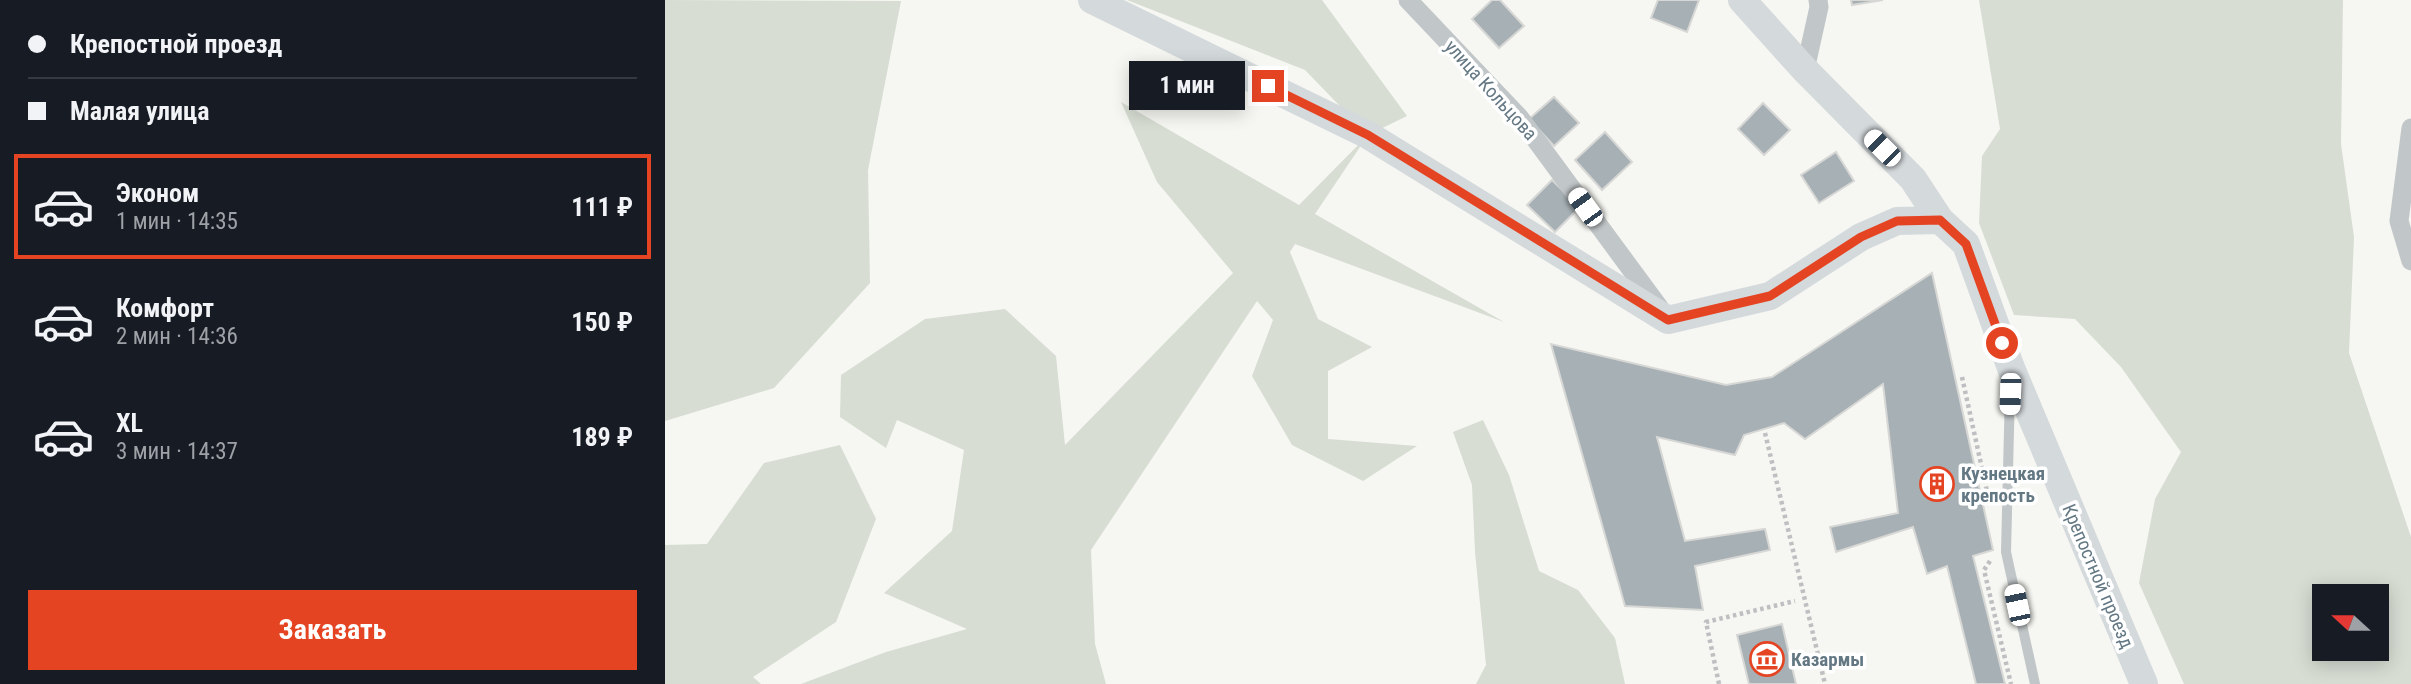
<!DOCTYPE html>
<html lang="ru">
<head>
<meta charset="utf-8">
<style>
  body { margin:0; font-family:"Roboto Condensed",sans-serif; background:#242831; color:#f1f3f6; height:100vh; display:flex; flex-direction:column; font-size:26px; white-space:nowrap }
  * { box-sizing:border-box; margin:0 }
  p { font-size:23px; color:#9ea1a6 }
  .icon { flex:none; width:38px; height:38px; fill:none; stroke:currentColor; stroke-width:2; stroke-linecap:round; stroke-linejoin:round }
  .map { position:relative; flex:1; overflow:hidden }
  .details { display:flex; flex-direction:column; background:#171b24; width:665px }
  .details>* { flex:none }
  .guide { display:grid; align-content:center; height:154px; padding:0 28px; background:#171b24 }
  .needle { width:46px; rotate:291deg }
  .tools { position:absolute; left:1647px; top:584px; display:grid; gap:14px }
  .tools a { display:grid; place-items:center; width:77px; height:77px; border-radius:0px; background:#171b24; box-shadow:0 4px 18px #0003; font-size:35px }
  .end { position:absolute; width:32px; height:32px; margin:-16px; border:9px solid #e54423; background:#fff; box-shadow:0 0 0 4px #fff }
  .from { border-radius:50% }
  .bubble { position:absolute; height:49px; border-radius:0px; background:#171b24; box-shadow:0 4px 18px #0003; font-size:23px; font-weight:700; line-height:49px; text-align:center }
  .car { position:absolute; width:21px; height:42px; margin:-21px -10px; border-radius:9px; box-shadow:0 0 5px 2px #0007; background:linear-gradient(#fff 24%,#345 0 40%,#fff 0 76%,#345 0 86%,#fff 0) }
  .guide b { display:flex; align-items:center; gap:24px; height:66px; font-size:26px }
  .guide b+b { border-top:2px solid #363941 }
  .guide i { width:18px; height:18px; background:#f1f3f6 }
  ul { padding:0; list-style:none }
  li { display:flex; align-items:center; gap:21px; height:105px; margin:0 14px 10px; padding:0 14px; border:4px solid transparent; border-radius:0px }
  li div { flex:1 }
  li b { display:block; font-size:26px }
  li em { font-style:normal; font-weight:700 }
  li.on { border-color:#e54423 }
  li>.icon { width:63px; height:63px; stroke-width:1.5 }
  .cta { display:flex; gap:14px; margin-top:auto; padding:14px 28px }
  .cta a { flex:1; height:80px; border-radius:0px; background:#e54423; color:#fff; font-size:28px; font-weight:700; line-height:80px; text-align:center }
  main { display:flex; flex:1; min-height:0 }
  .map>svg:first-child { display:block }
  .green { fill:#d7ddd3; fill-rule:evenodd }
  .building { fill:#a7b1b5; stroke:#d7d7d5; stroke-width:2 }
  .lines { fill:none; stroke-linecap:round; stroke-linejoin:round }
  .path { stroke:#bdbfc1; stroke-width:4.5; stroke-dasharray:3.5 3.5; stroke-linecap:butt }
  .lane { stroke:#c1c6c8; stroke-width:10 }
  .street { stroke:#c1c6c8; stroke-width:19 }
  .secondary { stroke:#d4d9dc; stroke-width:28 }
  .route { stroke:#e54423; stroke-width:9 }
  .labels { text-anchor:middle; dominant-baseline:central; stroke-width:7; stroke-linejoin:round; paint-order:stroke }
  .street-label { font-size:19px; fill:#647884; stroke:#fff }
  .poi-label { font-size:19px; font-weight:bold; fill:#647884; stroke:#fff; text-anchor:start }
</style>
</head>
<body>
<main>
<section class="details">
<div class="guide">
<b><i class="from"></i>Крепостной проезд</b>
<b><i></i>Малая улица</b>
</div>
<ul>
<li class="on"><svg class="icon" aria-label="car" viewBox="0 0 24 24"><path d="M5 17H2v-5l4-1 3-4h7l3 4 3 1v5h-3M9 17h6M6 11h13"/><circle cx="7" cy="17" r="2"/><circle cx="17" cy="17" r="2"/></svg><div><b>Эконом</b><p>1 мин · 14:35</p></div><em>111 ₽</em></li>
<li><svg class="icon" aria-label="car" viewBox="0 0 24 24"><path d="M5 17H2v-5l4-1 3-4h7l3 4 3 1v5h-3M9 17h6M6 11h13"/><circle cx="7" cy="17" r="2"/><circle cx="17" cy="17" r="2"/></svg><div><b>Комфорт</b><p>2 мин · 14:36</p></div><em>150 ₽</em></li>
<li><svg class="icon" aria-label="car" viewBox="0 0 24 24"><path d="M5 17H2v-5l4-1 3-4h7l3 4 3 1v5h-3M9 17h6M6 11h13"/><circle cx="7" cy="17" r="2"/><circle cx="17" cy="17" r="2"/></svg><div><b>XL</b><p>3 мин · 14:37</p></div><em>189 ₽</em></li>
</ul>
<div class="cta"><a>Заказать</a></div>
</section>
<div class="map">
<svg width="1746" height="684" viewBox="0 0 1746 684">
  <rect width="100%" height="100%" fill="#f6f6f2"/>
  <path class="green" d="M0 0 236 1 203 170 205 283 109 388 0 421Z
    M462 0H657L742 116 703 135 650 214 839 322 630 244 625 252 653 319 707 347 663 371V439L752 446 698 481 627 445 587 376 608 320 592 301 426 550 430 644 441 684H136L221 652 302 629 219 593 287 531 299 450 232 420 221 448 175 417 176 375 260 319 340 309 391 356 400 445 568 273 492 182 456 102 634 205 703 135 640 70Z
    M1314 0H1678L1676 144 1689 237 1684 353 1746 537V684H1519L1474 583 1490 499 1516 452 1456 367 1410 319 1349 315 1314 223 1317 156 1335 129ZM1659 597H1712V649H1659Z
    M818 420 844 475 874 571 913 590 950 638 960 684H811L821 665 810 552 807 485 788 432Z
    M175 445 211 519 171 622 88 677 96 684H0V545L42 544 99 463Z"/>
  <path class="building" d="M827 0H835L859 26 834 48 807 19Z
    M993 0H1034L1022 32 986 18Z
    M1186 0H1218L1187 5Z
    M889 97 914 123 889 146 864 119Z
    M1098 103 1125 130 1099 155 1073 129Z
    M940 132 967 162 937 190 910 160Z
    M1171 152 1189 181 1154 203 1136 175Z
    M887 180 915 207 890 232 862 205Z
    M1267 273 1328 550 1308 556 1340 684H1311L1282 566 1262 574 1248 527 1171 552 1165 527 1233 513 1218 384 1140 439 1119 423 1079 435 1070 455 992 437 1020 541 1100 529 1105 550 1030 566 1038 610 960 606 886 344 1061 385 1107 377Z
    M1117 624 1131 684H1084L1072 635Z"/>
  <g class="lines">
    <path class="path" d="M1297 377 1323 496
      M1100 433 1160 684
      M1325 561 1319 570 1346 684
      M1054 684 1041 622 1130 601"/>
    <path class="lane" d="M1345 390 1341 552 1370 684"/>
    <path class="street" d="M743 0 854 117 996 310
      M1140 70 1154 7 1153 0
      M1746 128 1734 221 1746 261"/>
    <path class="secondary" d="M427 0 703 135 1003 320 1105 296 1196 237 1232 221 1275 220 1301 244 1346 368 1479 684
      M1077 0 1140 70 1248 179 1275 220"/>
  </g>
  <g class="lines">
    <path class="route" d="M603 86 703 135 1003 320 1105 296 1196 237 1232 221 1275 220 1301 244 1337 343"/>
  </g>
  <defs>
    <g id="building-ring" transform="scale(1.75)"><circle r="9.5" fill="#fff" stroke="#e54423" stroke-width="1.5"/><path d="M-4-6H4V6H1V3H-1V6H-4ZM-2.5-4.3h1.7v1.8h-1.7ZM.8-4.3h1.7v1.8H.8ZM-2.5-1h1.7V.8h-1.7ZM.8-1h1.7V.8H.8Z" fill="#e54423"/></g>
    <g id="museum-ring" transform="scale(1.75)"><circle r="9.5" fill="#fff" stroke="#e54423" stroke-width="1.5"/><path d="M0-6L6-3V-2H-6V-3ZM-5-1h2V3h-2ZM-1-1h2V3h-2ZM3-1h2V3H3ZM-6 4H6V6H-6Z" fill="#e54423"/></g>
  </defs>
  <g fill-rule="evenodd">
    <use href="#building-ring" x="1272" y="484"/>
    <use href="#museum-ring" x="1102" y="659"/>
  </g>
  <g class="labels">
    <g class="street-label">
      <text transform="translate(826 90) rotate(48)">улица Кольцова</text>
      <text transform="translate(1433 576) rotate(67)">Крепостной проезд</text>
    </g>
    <g class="poi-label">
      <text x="1296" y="473">Кузнецкая<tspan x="1296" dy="22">крепость</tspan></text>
      <text x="1126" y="659">Казармы</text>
    </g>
  </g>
</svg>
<div class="tools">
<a><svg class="needle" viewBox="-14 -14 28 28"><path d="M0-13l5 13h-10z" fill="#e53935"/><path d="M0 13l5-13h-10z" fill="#9ea1a6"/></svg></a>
</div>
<i class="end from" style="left:1337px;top:343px"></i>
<i class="end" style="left:603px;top:86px"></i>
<div class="bubble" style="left:464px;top:61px;width:116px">1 мин</div>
<i class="car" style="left:1217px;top:148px;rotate:315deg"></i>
<i class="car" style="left:920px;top:207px;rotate:324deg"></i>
<i class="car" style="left:1345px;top:394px;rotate:182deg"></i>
<i class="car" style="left:1352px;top:605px;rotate:348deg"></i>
</div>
</main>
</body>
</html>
